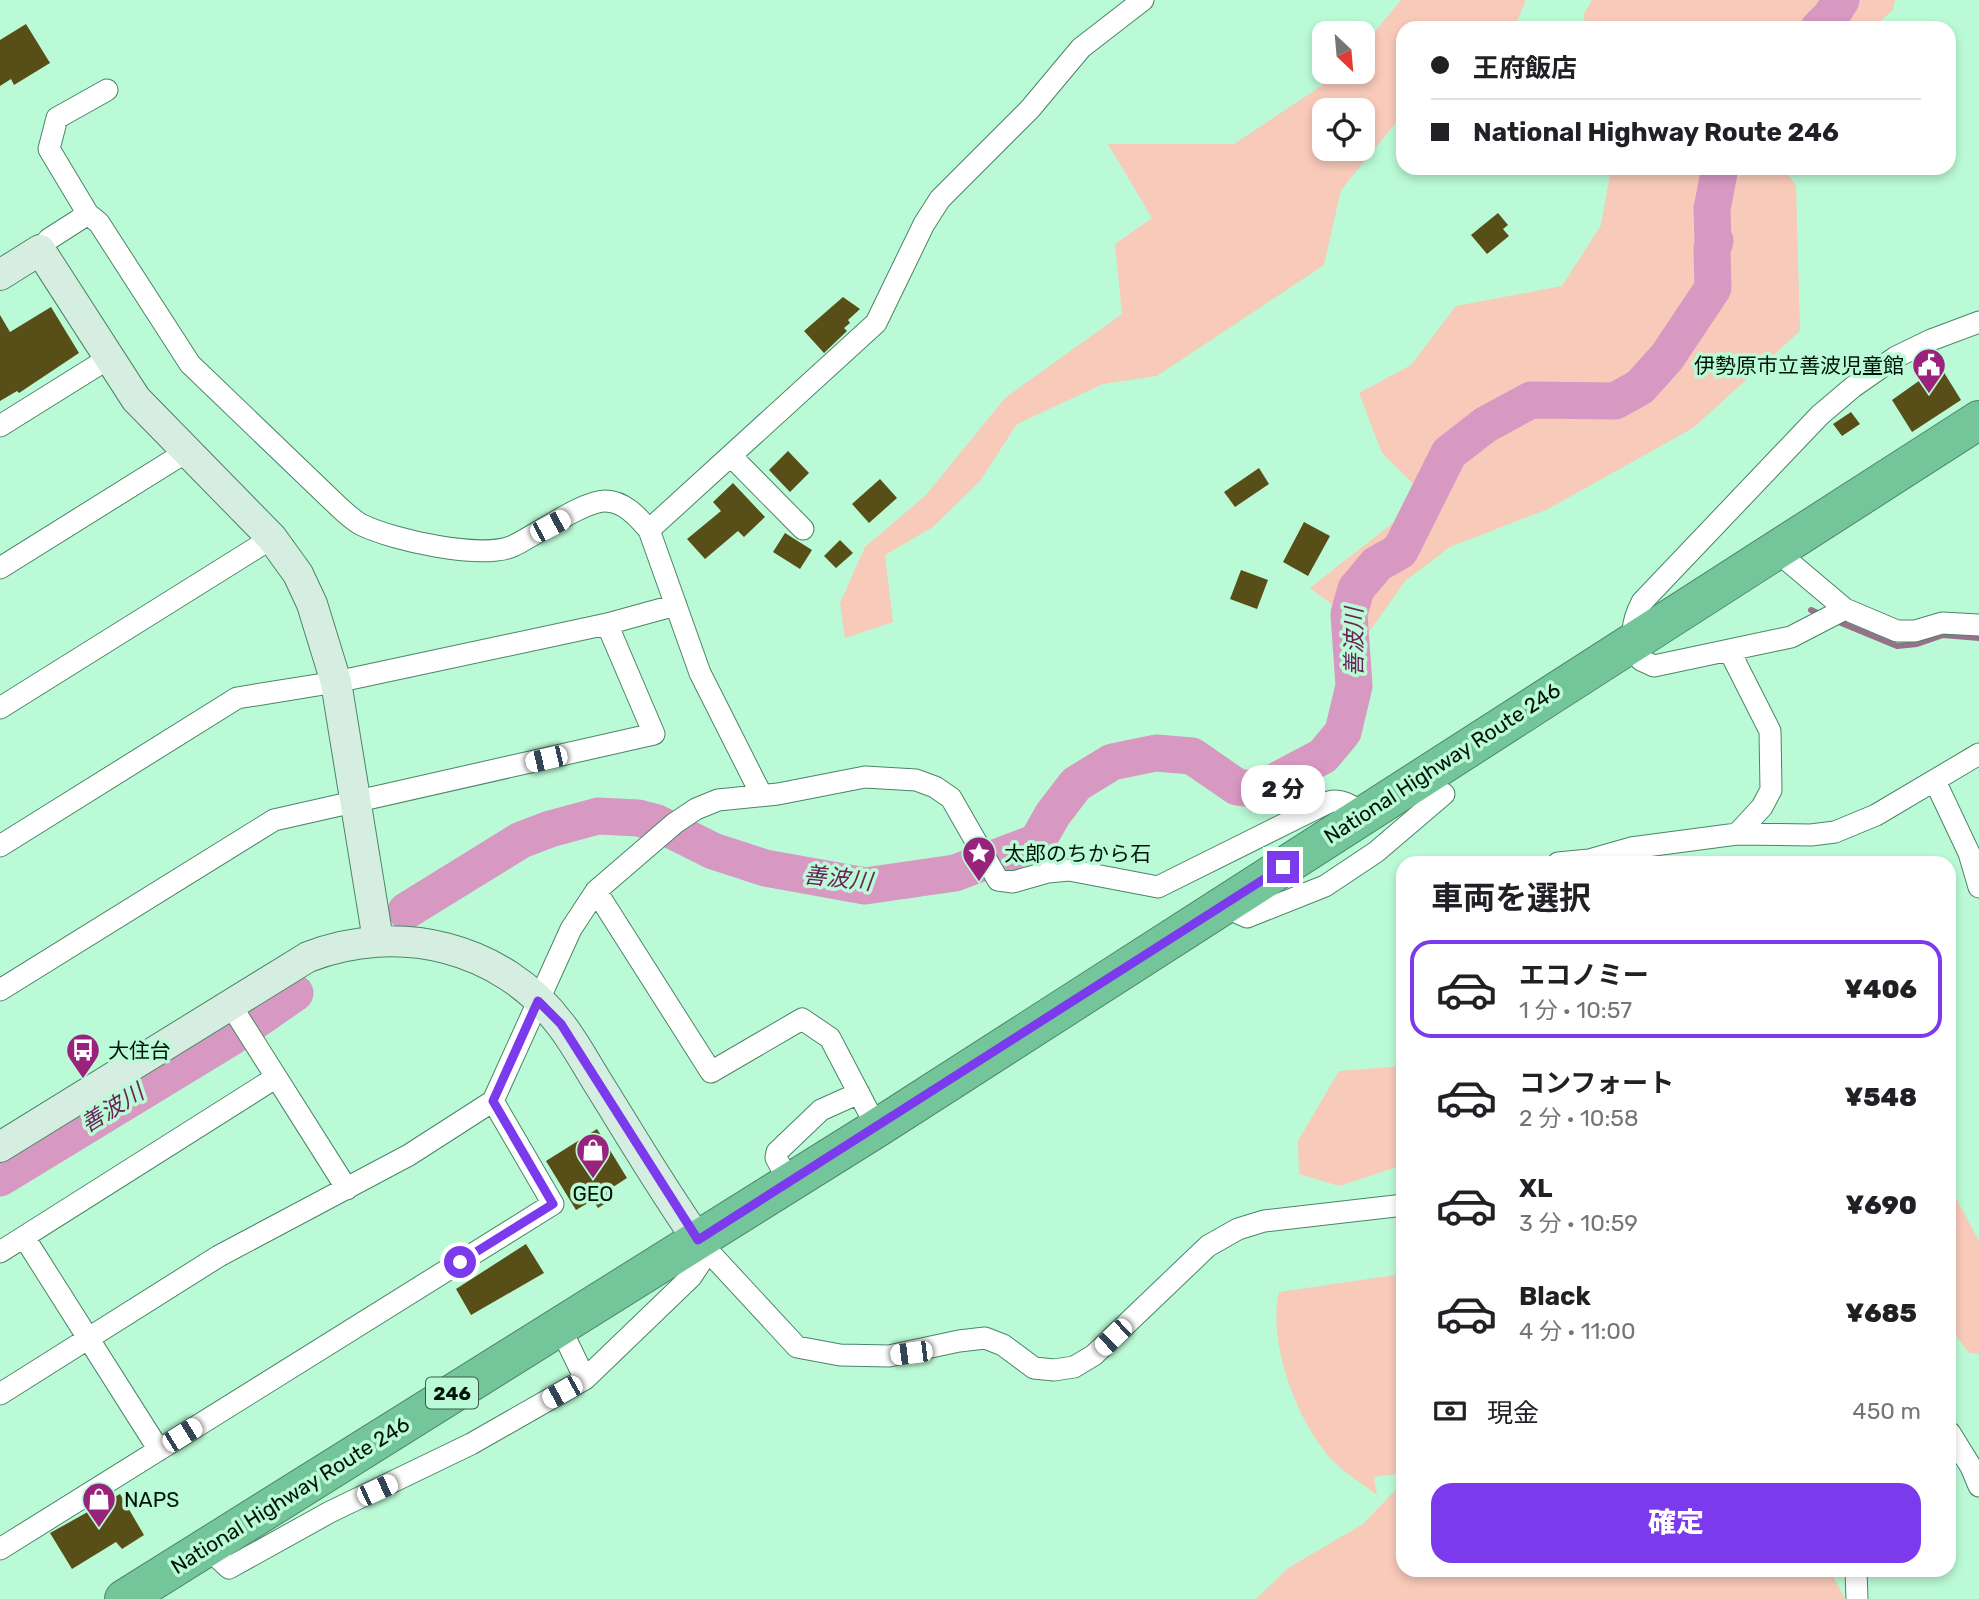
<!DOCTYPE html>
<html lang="ja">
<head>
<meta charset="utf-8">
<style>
  body { margin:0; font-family:Rubik,"Noto Sans JP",sans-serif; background:#f2f2f2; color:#202124; height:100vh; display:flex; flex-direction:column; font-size:26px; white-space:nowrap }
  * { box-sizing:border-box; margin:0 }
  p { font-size:23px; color:#757577 }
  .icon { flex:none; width:38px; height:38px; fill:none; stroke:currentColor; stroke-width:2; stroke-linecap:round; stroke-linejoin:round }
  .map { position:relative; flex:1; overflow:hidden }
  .details { position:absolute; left:1396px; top:856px; width:560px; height:721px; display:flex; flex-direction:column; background:#fff; border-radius:21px; box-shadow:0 4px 10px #0003 }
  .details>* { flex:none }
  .top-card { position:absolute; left:1396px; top:21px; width:560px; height:154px; border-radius:21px; box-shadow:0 4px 10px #0003; display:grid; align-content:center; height:154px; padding:0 35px; background:#fff }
  .needle { width:46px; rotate:154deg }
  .fabs { position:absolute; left:1312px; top:21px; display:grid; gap:14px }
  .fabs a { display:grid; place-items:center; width:63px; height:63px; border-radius:14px; background:#fff; box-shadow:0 4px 10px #0003; font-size:35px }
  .end { position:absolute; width:32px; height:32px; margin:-16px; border:9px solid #7c3aed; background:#fff; box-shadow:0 0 0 4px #fff }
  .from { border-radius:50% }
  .bubble { position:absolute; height:49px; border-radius:21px; background:#fff; box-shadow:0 4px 10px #0003; font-size:23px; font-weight:800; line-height:49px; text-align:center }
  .car { position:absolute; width:21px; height:42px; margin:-21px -10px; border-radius:9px; box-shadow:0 0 5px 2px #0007; background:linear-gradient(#fff 24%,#345 0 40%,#fff 0 76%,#345 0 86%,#fff 0) }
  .top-card b { display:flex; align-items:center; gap:24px; height:66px; font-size:26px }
  .top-card b+b { border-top:2px solid #e0e0e0 }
  .top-card i { width:18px; height:18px; background:#202124 }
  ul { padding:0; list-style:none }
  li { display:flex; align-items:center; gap:21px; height:98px; margin:0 14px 10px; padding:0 21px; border:4px solid transparent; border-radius:21px }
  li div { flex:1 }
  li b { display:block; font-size:26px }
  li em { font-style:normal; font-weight:800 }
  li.current { border-color:#7c3aed }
  li>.icon { width:63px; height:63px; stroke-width:1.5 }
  h2 { padding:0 35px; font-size:32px; line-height:84px }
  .pay { display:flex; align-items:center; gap:18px; height:77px; padding:0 35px; font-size:26px }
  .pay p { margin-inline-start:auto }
  .primary-button { display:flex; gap:14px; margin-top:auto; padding:14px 35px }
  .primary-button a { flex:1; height:80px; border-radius:21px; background:#7c3aed; color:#fff; font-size:28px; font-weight:800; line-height:80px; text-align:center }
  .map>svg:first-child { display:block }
  .green { fill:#f8caba; fill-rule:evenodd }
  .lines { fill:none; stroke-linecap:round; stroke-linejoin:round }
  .stream { stroke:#96718a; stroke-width:6 }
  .river { stroke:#d798c2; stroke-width:37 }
  .building { fill:#584e17 }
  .street-casing { stroke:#4a8566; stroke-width:23 }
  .secondary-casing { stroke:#4a8566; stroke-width:32 }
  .highway-casing { stroke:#4b8867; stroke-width:40 }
  .street { stroke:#fff; stroke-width:21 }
  .secondary { stroke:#d5eee1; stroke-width:30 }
  .highway { stroke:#74c69a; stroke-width:38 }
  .route { stroke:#7c3aed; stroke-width:9 }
  .labels { text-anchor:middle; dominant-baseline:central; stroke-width:7; stroke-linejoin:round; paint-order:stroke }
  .shield { fill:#bbfad6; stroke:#385a46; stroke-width:2 }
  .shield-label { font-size:19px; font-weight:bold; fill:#001509 }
  .poi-label { font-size:21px; fill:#001509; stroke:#bbfad6; text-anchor:start }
  .street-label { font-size:21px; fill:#001509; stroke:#bbfad6 }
  .water-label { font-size:23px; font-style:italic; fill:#6c2259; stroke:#bbfad6 }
</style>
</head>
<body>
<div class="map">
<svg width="1979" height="1599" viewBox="0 0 1979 1599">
  <rect width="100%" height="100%" fill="#bbfad6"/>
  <path class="green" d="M1401 0H1526L1514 28H1404L1403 114 1341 190 1324 265 1157 376 1103 384 1017 424 980 481 933 527 885 555 893 622 845 638 840 603 865 547 926 495 1005 398 1122 314 1115 244 1152 218 1108 144H1234L1342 72H1363V46ZM1363 110V149H1325V110Z
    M1592 0H1895L1893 10 1873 28H1585L1584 14Z
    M1611 168H1727L1737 178 1751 168H1782L1796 185 1800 331 1693 428 1548 509 1450 547 1405 581 1369 632 1310 588 1426 497 1382 453 1359 393 1411 365 1456 306 1562 286 1601 225Z
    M1403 1066V1165L1339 1186 1299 1174 1298 1141 1339 1071Z
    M1950 1187 1979 1241V1354L1969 1353 1950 1328Z
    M1403 1274V1473L1374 1477 1377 1495C1363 1484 1346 1474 1334 1462 1298 1425 1267 1343 1279 1292Z
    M1403 1482 1404 1570H1830L1845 1599H1256L1288 1568 1363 1524Z"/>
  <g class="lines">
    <path class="stream" d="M1811 610 1824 616
      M1834 620 1897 646 1917 644 1943 635 1979 638"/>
    <path class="river" d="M1819 28 1831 16 1841 0
      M406 911 521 840 550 829 598 816 638 818 657 823 713 851 765 868 865 886 955 873 1037 842 1053 814 1076 784 1112 762 1156 753 1192 756 1237 787 1259 790 1323 756 1343 732 1354 686 1349 614 1356 589 1377 564 1400 551 1449 453 1485 425 1531 400 1615 401 1640 387 1667 357 1713 288 1712 249 1715 241H1713L1712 209 1720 168
      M0 1178 230 1038 295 993"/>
  </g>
  <path class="building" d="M26 24 50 63 14 85 11 79 0 86V40Z
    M1498 213 1508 225 1503 229 1509 236 1487 254 1471 235Z
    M843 297 860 309 848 320 850 323 844 328 847 331 824 353 804 331Z
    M51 307 79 353 19 393 17 391 0 401V315L10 332Z
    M1940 366 1961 400 1912 432 1892 400Z
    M1851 412 1860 424 1842 436 1833 424Z
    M788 451 809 473 790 492 769 470Z
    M1259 468 1269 484 1235 507 1224 492Z
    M880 479 897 498 869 523 852 504Z
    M733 483 765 517 744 537 738 531 705 559 687 539 721 511 713 502Z
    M1304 522 1330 536 1308 576 1283 562Z
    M785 533 812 550 800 569 773 552Z
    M840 540 853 553 836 568 824 556Z
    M1241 570 1268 580 1257 609 1230 599Z
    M597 1129 627 1178 610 1189 615 1197 598 1208 593 1200 576 1210 546 1161Z
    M526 1244 544 1273 471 1315 456 1289Z
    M120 1494 144 1535 122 1549 116 1542 72 1569 50 1533Z"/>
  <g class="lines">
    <g class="street-casing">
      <path id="street" d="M107 90 57 118 49 149 88 214 99 223 190 364 340 508C347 514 354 521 362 525 393 540 482 560 513 546 536 535 583 501 605 501 624 501 638 517 649 530L700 673 761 794
        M40 250 49 239 88 214
        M0 426 109 358
        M731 456 803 529
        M649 530 876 323 924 224 940 199 1030 109 1081 48 1143 0
        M1775 550 1845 609 1897 631H1915L1942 623 1979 625
        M0 568 186 452
        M1845 609 1791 637 1654 666 1641 660C1631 636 1630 625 1642 602L1820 415 1853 387 1896 357 1931 340 1979 322
        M1730 652 1770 731 1771 790 1762 807 1737 834
        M0 708 272 538
        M1935 781 1969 853 1979 887
        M0 846 237 698 336 682 607 624 676 605
        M1558 863 1589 860 1631 848 1737 834 1811 835 1835 832 1876 815 1979 754
        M596 891 711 1072 802 1019 830 1038 877 1128
        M1222 906 1247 917 1325 886 1376 852 1444 794
        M0 990 274 820 654 734 607 624
        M230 1004 347 1189
        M790 1183 776 1158 777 1152 821 1110 859 1093
        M24 1237 159 1450
        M698 1240 797 1347 840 1355 889 1356 959 1341 985 1338 1003 1345 1034 1368 1054 1370 1074 1367 1094 1355 1208 1246 1238 1229 1264 1221 1404 1205
        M0 1252 275 1078
        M559 1325 585 1379
        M0 1394 219 1256 409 1155 493 1101 571 929 596 891 675 823 696 809 718 800 778 794 865 777 916 780 935 787 951 798 998 880 1013 882 1048 872 1069 870 1158 887 1329 802C1342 798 1353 807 1364 814
        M1950 1433 1971 1467 1979 1486
        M207 1548 229 1568 330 1512 471 1444 585 1379 691 1277 701 1262
        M0 1549 553 1204 493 1101
        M1856 1570 1857 1599"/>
    </g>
    <g class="secondary-casing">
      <path id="secondary" d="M0 275 40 250 136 399 272 538 298 574 312 604 336 682 378 940
        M0 1147 308 957C398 922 502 946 561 1025 575 1043 586 1064 598 1083 631 1136 662 1189 698 1240"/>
    </g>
    <g class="highway-casing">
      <path id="highway" d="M124 1599 877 1128 1979 420"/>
    </g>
    <use href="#street" class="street"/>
    <use href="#secondary" class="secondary"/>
    <use href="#highway" class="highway"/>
  </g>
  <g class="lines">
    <path class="route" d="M460 1262 553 1204 493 1101 538 1001 561 1024 698 1240 1283 867"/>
  </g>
  <defs>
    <g id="civic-pin" transform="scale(1.75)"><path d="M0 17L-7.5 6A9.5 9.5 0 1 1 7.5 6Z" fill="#99227d" stroke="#bbfad6"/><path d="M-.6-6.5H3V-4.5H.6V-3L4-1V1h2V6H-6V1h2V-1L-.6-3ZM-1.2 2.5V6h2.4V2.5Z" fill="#fff"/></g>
    <g id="sight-pin" transform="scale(1.75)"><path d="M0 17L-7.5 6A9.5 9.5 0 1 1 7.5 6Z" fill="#99227d" stroke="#bbfad6"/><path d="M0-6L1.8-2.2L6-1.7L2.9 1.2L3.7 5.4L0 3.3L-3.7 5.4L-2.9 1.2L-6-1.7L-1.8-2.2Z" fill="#fff"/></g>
    <g id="bus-pin" transform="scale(1.75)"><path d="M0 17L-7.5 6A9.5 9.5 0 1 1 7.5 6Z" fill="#99227d" stroke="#bbfad6"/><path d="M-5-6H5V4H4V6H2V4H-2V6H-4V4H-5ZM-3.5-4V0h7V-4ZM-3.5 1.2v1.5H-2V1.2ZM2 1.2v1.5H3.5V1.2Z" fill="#fff"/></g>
    <g id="shop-pin" transform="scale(1.75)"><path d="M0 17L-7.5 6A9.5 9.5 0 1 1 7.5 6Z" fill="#99227d" stroke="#bbfad6"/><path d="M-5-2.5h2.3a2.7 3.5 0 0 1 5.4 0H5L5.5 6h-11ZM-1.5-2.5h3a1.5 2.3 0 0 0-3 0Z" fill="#fff"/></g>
  </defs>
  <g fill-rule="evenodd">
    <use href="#civic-pin" x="1929" y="365"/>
    <use href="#sight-pin" x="979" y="853"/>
    <use href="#bus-pin" x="83" y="1050"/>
    <use href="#shop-pin" x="593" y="1150"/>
    <use href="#shop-pin" x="99" y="1499"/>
  </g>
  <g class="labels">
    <rect class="shield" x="426" y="1377.5" width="52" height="31" rx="5"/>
    <g class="shield-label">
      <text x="452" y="1393">246</text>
    </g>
    <g class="poi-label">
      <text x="1904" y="365" text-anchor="end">伊勢原市立善波児童館</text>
      <text x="1004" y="853">太郎のちから石</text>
      <text x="108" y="1050">大住台</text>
      <text x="593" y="1193" text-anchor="middle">GEO</text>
      <text x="124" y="1499">NAPS</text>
    </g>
    <g class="street-label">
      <text transform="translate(1442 763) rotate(-33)">National Highway Route 246</text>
      <text transform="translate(290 1495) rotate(-32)">National Highway Route 246</text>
    </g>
    <g class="water-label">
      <text transform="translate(1354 642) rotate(-90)">善波川</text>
      <text transform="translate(838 878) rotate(6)">善波川</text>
      <text transform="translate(112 1108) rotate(-32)">善波川</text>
    </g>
  </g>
</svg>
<div class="fabs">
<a><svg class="needle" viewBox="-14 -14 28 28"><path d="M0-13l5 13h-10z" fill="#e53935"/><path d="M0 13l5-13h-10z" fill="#757577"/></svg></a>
<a><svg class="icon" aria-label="locate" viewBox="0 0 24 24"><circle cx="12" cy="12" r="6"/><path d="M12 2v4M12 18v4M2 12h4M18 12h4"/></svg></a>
</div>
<i class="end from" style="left:460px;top:1262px"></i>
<i class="end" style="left:1283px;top:867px"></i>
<div class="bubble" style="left:1241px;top:765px;width:84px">2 分</div>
<i class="car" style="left:550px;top:526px;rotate:62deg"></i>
<i class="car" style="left:546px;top:759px;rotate:257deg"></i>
<i class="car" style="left:1113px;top:1337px;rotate:226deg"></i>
<i class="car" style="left:911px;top:1353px;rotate:263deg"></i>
<i class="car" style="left:562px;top:1392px;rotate:241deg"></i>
<i class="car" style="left:182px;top:1435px;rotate:58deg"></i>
<i class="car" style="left:377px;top:1490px;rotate:65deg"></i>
<div class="top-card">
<b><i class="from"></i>王府飯店</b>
<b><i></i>National Highway Route 246</b>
</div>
<section class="details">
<h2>車両を選択</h2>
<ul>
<li class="current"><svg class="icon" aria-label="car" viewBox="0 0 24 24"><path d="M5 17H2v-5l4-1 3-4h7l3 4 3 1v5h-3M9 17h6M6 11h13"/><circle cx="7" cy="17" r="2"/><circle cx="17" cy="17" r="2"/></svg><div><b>エコノミー</b><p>1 分 · 10:57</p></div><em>¥406</em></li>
<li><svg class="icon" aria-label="car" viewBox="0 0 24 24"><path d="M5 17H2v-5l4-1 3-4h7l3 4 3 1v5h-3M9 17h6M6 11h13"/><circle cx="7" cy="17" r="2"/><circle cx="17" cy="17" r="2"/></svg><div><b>コンフォート</b><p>2 分 · 10:58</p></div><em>¥548</em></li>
<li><svg class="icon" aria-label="car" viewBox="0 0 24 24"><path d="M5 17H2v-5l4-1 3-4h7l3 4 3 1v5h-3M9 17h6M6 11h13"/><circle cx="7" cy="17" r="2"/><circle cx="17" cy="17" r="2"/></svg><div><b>XL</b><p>3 分 · 10:59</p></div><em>¥690</em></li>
<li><svg class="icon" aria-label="car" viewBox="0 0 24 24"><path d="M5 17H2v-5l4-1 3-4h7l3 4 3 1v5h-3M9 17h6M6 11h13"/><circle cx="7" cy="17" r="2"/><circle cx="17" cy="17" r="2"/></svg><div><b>Black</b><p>4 分 · 11:00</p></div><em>¥685</em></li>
</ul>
<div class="pay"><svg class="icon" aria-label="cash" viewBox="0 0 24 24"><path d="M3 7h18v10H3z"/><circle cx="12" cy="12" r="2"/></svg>現金<p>450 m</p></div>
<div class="primary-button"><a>確定</a></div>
</section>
</div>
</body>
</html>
